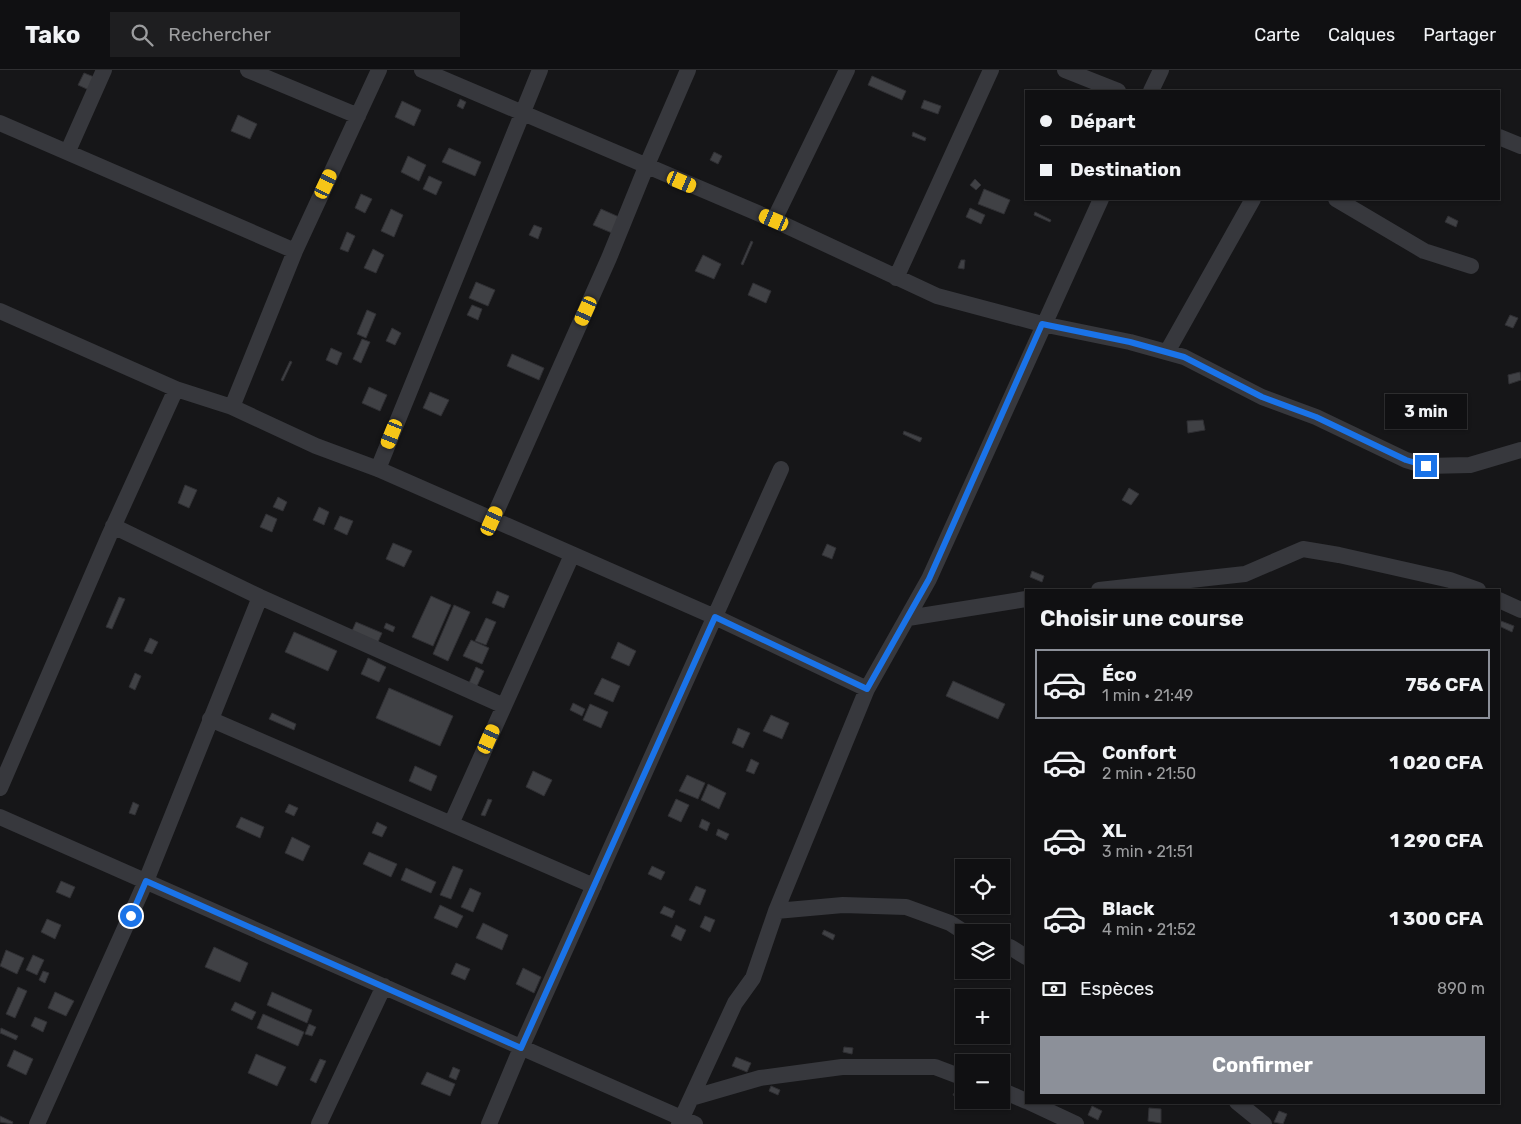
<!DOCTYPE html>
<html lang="fr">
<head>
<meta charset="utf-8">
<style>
  body { margin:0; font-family:Rubik,sans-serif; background:#1e1e20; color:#f1f3f6; height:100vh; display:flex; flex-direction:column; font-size:19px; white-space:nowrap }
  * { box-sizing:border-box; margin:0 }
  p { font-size:16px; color:#9c9d9f }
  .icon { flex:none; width:28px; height:28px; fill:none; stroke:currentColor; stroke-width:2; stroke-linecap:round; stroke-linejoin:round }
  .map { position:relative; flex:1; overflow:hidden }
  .panel { position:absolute; left:1025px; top:519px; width:475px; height:515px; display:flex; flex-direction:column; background:#101012; border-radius:0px; box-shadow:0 1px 4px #0004,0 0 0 1px #303032 }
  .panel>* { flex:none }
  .top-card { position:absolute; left:1025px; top:20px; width:475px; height:110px; border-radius:0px; box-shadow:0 1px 4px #0004,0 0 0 1px #303032; display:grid; align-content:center; height:110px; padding:0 15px; background:#101012 }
  .fabs { position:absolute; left:955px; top:789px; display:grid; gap:10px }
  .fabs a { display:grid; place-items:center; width:55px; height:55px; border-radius:0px; background:#101012; box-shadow:0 1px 4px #0004,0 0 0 1px #303032; font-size:25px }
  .end { position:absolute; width:22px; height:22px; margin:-11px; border:6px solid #1a73e8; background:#fff; box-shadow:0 0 0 2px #fff }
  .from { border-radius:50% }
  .bubble { position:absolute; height:35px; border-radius:0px; background:#101012; box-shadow:0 1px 4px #0004,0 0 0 1px #303032; font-size:16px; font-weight:700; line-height:35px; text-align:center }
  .car { position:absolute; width:15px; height:30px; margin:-15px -8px; border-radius:6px; box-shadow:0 0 4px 1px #0007; background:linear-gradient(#f5c518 24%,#345 0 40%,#f5c518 0 76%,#345 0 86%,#f5c518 0) }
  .top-card b { display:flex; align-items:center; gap:18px; height:48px; font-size:19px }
  .top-card b+b { border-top:1px solid #303032 }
  .top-card i { width:12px; height:12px; background:#f1f3f6 }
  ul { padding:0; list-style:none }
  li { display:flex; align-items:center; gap:15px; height:70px; margin:0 10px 8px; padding:0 5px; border:2px solid transparent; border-radius:0px }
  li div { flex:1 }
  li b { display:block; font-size:19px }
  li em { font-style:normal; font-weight:700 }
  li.active { border-color:#8c9099 }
  li>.icon { width:45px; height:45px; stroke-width:1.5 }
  h2 { padding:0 15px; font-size:22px; line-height:60px }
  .pay { display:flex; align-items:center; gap:12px; height:55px; padding:0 15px; font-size:19px }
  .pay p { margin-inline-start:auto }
  .button { display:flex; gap:10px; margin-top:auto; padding:10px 15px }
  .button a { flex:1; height:58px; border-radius:0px; background:#8c9099; color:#fff; font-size:20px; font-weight:700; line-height:58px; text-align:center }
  header { display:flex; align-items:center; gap:30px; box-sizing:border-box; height:70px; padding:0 25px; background:#101012; border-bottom:1px solid #303032 }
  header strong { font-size:24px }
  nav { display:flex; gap:28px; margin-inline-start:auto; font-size:18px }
  .search { width:350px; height:45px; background:#1e1e20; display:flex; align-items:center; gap:12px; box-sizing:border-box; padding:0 18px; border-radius:0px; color:#9c9d9f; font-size:19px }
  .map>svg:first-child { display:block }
  .building { fill:#404145; stroke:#303034 }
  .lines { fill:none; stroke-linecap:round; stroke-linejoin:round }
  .street { stroke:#37383d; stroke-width:16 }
  .route { stroke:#1a73e8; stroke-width:6 }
</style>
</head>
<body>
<header>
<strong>Tako</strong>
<div class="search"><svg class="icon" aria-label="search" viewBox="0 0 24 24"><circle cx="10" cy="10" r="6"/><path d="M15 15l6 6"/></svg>Rechercher</div>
<nav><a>Carte</a><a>Calques</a><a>Partager</a></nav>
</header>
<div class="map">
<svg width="1521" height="1054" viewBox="0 0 1521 1054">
  <rect width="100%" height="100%" fill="#161618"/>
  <path class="building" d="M84 3 94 7 89 20 78 15Z
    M872 6 906 21 902 30 868 15Z
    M460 29 466 32 463 39 457 36Z
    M924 30 941 36 938 44 921 38Z
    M402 31 421 40 414 56 395 47Z
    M238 45 257 54 250 69 231 61Z
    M913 62 926 68 925 71 912 66Z
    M449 78 481 92 475 106 442 92Z
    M714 82 722 86 718 94 710 90Z
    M408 86 426 95 419 111 401 102Z
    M429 106 442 112 436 125 423 119Z
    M975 109 981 115 976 120 970 115Z
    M984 119 1010 130 1004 144 978 134Z
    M361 124 372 129 365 143 355 138Z
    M970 138 985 145 981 154 966 147Z
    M391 139 403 145 394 167 381 161Z
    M601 139 619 147 612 163 593 155Z
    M1035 142 1051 150 1050 152 1034 145Z
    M1448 146 1458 151 1456 157 1445 152Z
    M534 155 542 158 538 169 529 165Z
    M347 162 355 166 348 182 340 179Z
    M751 171 753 172 743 195 741 194Z
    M373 179 384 185 376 203 364 198Z
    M703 185 721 194 714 209 695 201Z
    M961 190H965L964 199 958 198Z
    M476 212 495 220 488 236 469 228Z
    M753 213 771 221 766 233 748 225Z
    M472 235 482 239 478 250 467 245Z
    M367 240 376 244 366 268 357 264Z
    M1510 245 1518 248 1513 258 1505 255Z
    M392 258 401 263 395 275 386 271Z
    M362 269 370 272 361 293 353 289Z
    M331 278 342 283 337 295 326 290Z
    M512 284 544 298 539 310 507 296Z
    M290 291 292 292 283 311 281 310Z
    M1520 302 1521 310 1509 314 1508 305Z
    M369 317 387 325 380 341 362 333Z
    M430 322 449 330 441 346 423 338Z
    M1203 350 1205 360 1188 363 1187 351Z
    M904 361 922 368 920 372 903 364Z
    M185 415 197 420 189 438 178 433Z
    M1129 418 1139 424 1131 435 1122 430Z
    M278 427 287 432 283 441 273 437Z
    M319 437 329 442 324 455 313 450Z
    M266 444 277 449 272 462 260 457Z
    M340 446 353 451 347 465 334 459Z
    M393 473 412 481 404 497 386 489Z
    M827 474 836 478 832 489 822 485Z
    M1032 501 1044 506 1042 512 1030 507Z
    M497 521 509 526 504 538 492 533Z
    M431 526 451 535 433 576 412 567Z
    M119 527 125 529 112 559 106 557Z
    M454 535 470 542 448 591 433 584Z
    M486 548 496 552 486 575 475 571Z
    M1501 551 1514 556 1512 562 1499 556Z
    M356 552 382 563 378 572 352 561Z
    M386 553 395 557 393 562 384 558Z
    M294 562 337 581 328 601 285 582Z
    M150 568 158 572 152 584 144 581Z
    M471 570 489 578 482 594 463 586Z
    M618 572 636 581 629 596 611 588Z
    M368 588 386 597 379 612 361 604Z
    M476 597 484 601 477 616 469 613Z
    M135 603 141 606 135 620 129 617Z
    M602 608 620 616 613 632 594 624Z
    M953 611 1005 634 998 649 946 626Z
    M389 618 453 646 440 676 376 648Z
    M573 633 585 639 582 646 570 640Z
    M590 634 608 642 601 658 583 650Z
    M272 643 296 654 294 660 269 649Z
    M771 645 789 653 782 669 763 661Z
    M738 658 750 663 743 678 732 673Z
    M751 689 759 693 754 704 746 701Z
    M415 696 437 706 431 721 409 711Z
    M533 701 552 710 544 726 526 717Z
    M687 705 705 713 698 729 679 721Z
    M708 714 726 723 719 739 701 730Z
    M488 729 492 730 485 746 481 745Z
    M676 729 689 735 681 752 668 746Z
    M133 732 139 735 135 745 129 743Z
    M289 734 298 738 294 746 285 742Z
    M241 747 264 757 260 768 236 757Z
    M702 749 710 753 707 761 699 757Z
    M377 752 387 757 382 767 372 763Z
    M718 759 729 764 726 770 716 765Z
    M292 767 310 776 303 791 285 783Z
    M369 782 397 794 391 807 363 794Z
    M453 796 463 800 451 829 440 825Z
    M652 796 665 802 661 810 648 804Z
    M406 798 436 812 431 823 401 810Z
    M61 811 75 817 70 828 56 822Z
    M696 816 706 820 700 835 689 830Z
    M470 818 481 823 473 842 461 837Z
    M440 835 463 846 457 858 434 848Z
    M664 836 675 841 672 848 660 843Z
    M705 846 715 850 710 862 700 857Z
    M47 849 61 855 55 869 41 862Z
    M483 853 508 865 502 880 476 868Z
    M676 855 686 860 681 871 671 866Z
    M824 860 835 865 833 870 822 864Z
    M214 877 248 893 240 912 205 897Z
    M6 880 24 888 17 904 0 896Z
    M33 885 44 890 37 905 26 900Z
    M456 893 470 899 465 910 451 904Z
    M523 898 541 907 534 923 516 914Z
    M43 901 49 903 45 913 39 910Z
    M18 917 27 921 15 948 6 944Z
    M55 922 74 931 66 946 48 938Z
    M272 922 312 940 307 953 267 935Z
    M235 932 256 942 252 950 231 940Z
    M263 944 304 962 298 976 257 958Z
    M960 944 964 946V954L957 951Z
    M35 947 47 952 43 962 31 956Z
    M309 954 316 957 312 966 305 964Z
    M1 958 18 966 16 970 0 963Z
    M844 977 853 978 852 984 843 982Z
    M14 980 33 989 26 1005 7 996Z
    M256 984 286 997 277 1016 248 1003Z
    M736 987 751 993 747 1002 732 996Z
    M320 989 326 991 316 1013 310 1010Z
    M453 997 460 1000 456 1010 449 1007Z
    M427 1002 455 1014 450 1026 421 1014Z
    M771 1016 780 1020 778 1025 769 1021Z
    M956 1020 964 1023V1030L966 1031 953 1025Z
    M1092 1036 1102 1041 1098 1050 1088 1045Z
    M1149 1038 1161 1039V1053L1148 1051Z
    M1279 1041 1287 1044 1283 1054 1274 1052Z
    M0 1046 13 1052 12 1054 0 1052Z"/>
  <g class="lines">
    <path class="street" d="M248 0 358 46
      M422 0 774 150 937 226 1042 254 1130 272 1184 287 1262 327 1316 347 1406 390 1426 396 1470 395 1521 380
      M1065 0 1118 21
      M1151 21 1161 0
      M0 53 295 181
      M1499 67 1521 76
      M68 81 104 0
      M1336 129 1424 181 1471 196
      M774 150 847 0
      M896 208 991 0
      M0 241 176 319 232 337 316 376 378 399 715 547 867 619
      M1167 282 1253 129
      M232 337 295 181 379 0
      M378 399 540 0
      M492 451 609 188 646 97 688 0
      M113 456 260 527 504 636
      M1099 520 1245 504 1303 479 1339 485 1450 510 1478 520
      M1499 530 1521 540
      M908 548 1026 529
      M210 649 594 816
      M0 718 109 466 176 319
      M0 747 695 1054
      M451 754 572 485
      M776 841 843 835 906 837 950 853 964 862
      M1001 876 1010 877 1026 887
      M1001 1020 1026 1031
      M691 1028 760 1008 842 997H935L964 1008
      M1029 1032 1076 1054
      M1237 1032 1264 1054
      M37 1054 146 811 260 527
      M319 1054 384 916
      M489 1054 521 978 781 399
      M679 1054 735 933 753 908 776 841 867 619 929 509 1101 129"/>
  </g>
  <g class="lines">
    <path class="route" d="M131 846 146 811 521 978 715 547 867 619 929 509 1042 254 1130 272 1184 287 1262 327 1316 347 1406 390 1426 396"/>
  </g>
</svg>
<div class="fabs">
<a><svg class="icon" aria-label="locate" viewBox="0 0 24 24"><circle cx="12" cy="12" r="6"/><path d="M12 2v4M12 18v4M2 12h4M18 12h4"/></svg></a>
<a><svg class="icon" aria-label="layers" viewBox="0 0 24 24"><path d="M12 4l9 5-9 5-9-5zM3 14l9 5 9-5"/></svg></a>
<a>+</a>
<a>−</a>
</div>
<i class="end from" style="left:131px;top:846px"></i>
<i class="end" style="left:1426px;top:396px"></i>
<div class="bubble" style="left:1385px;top:324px;width:82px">3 min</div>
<i class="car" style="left:682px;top:112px;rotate:113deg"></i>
<i class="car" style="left:326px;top:114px;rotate:25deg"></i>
<i class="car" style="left:774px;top:150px;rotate:293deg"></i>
<i class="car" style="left:586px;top:241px;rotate:204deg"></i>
<i class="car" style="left:392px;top:364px;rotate:202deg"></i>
<i class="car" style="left:492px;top:451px;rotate:24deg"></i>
<i class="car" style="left:489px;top:669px;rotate:24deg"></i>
<div class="top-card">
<b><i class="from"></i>Départ</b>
<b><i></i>Destination</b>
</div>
<section class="panel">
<h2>Choisir une course</h2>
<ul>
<li class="active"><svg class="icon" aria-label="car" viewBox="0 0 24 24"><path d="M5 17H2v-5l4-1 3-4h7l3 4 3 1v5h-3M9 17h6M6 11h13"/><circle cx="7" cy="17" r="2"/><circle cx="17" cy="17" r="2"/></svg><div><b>Éco</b><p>1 min · 21:49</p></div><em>756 CFA</em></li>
<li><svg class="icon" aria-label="car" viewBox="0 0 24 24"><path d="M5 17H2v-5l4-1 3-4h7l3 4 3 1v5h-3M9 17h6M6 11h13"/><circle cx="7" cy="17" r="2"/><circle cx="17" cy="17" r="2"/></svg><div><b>Confort</b><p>2 min · 21:50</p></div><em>1 020 CFA</em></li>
<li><svg class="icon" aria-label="car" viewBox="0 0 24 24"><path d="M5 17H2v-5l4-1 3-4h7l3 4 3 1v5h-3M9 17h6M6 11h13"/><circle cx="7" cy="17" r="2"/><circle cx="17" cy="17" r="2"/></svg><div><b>XL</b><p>3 min · 21:51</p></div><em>1 290 CFA</em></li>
<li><svg class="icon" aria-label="car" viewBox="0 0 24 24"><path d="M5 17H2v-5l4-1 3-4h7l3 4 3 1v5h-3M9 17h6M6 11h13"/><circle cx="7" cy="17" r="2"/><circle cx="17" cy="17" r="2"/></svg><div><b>Black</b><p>4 min · 21:52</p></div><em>1 300 CFA</em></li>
</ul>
<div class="pay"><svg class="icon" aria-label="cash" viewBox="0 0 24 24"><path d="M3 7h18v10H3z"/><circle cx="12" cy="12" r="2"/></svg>Espèces<p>890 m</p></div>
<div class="button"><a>Confirmer</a></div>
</section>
</div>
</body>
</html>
